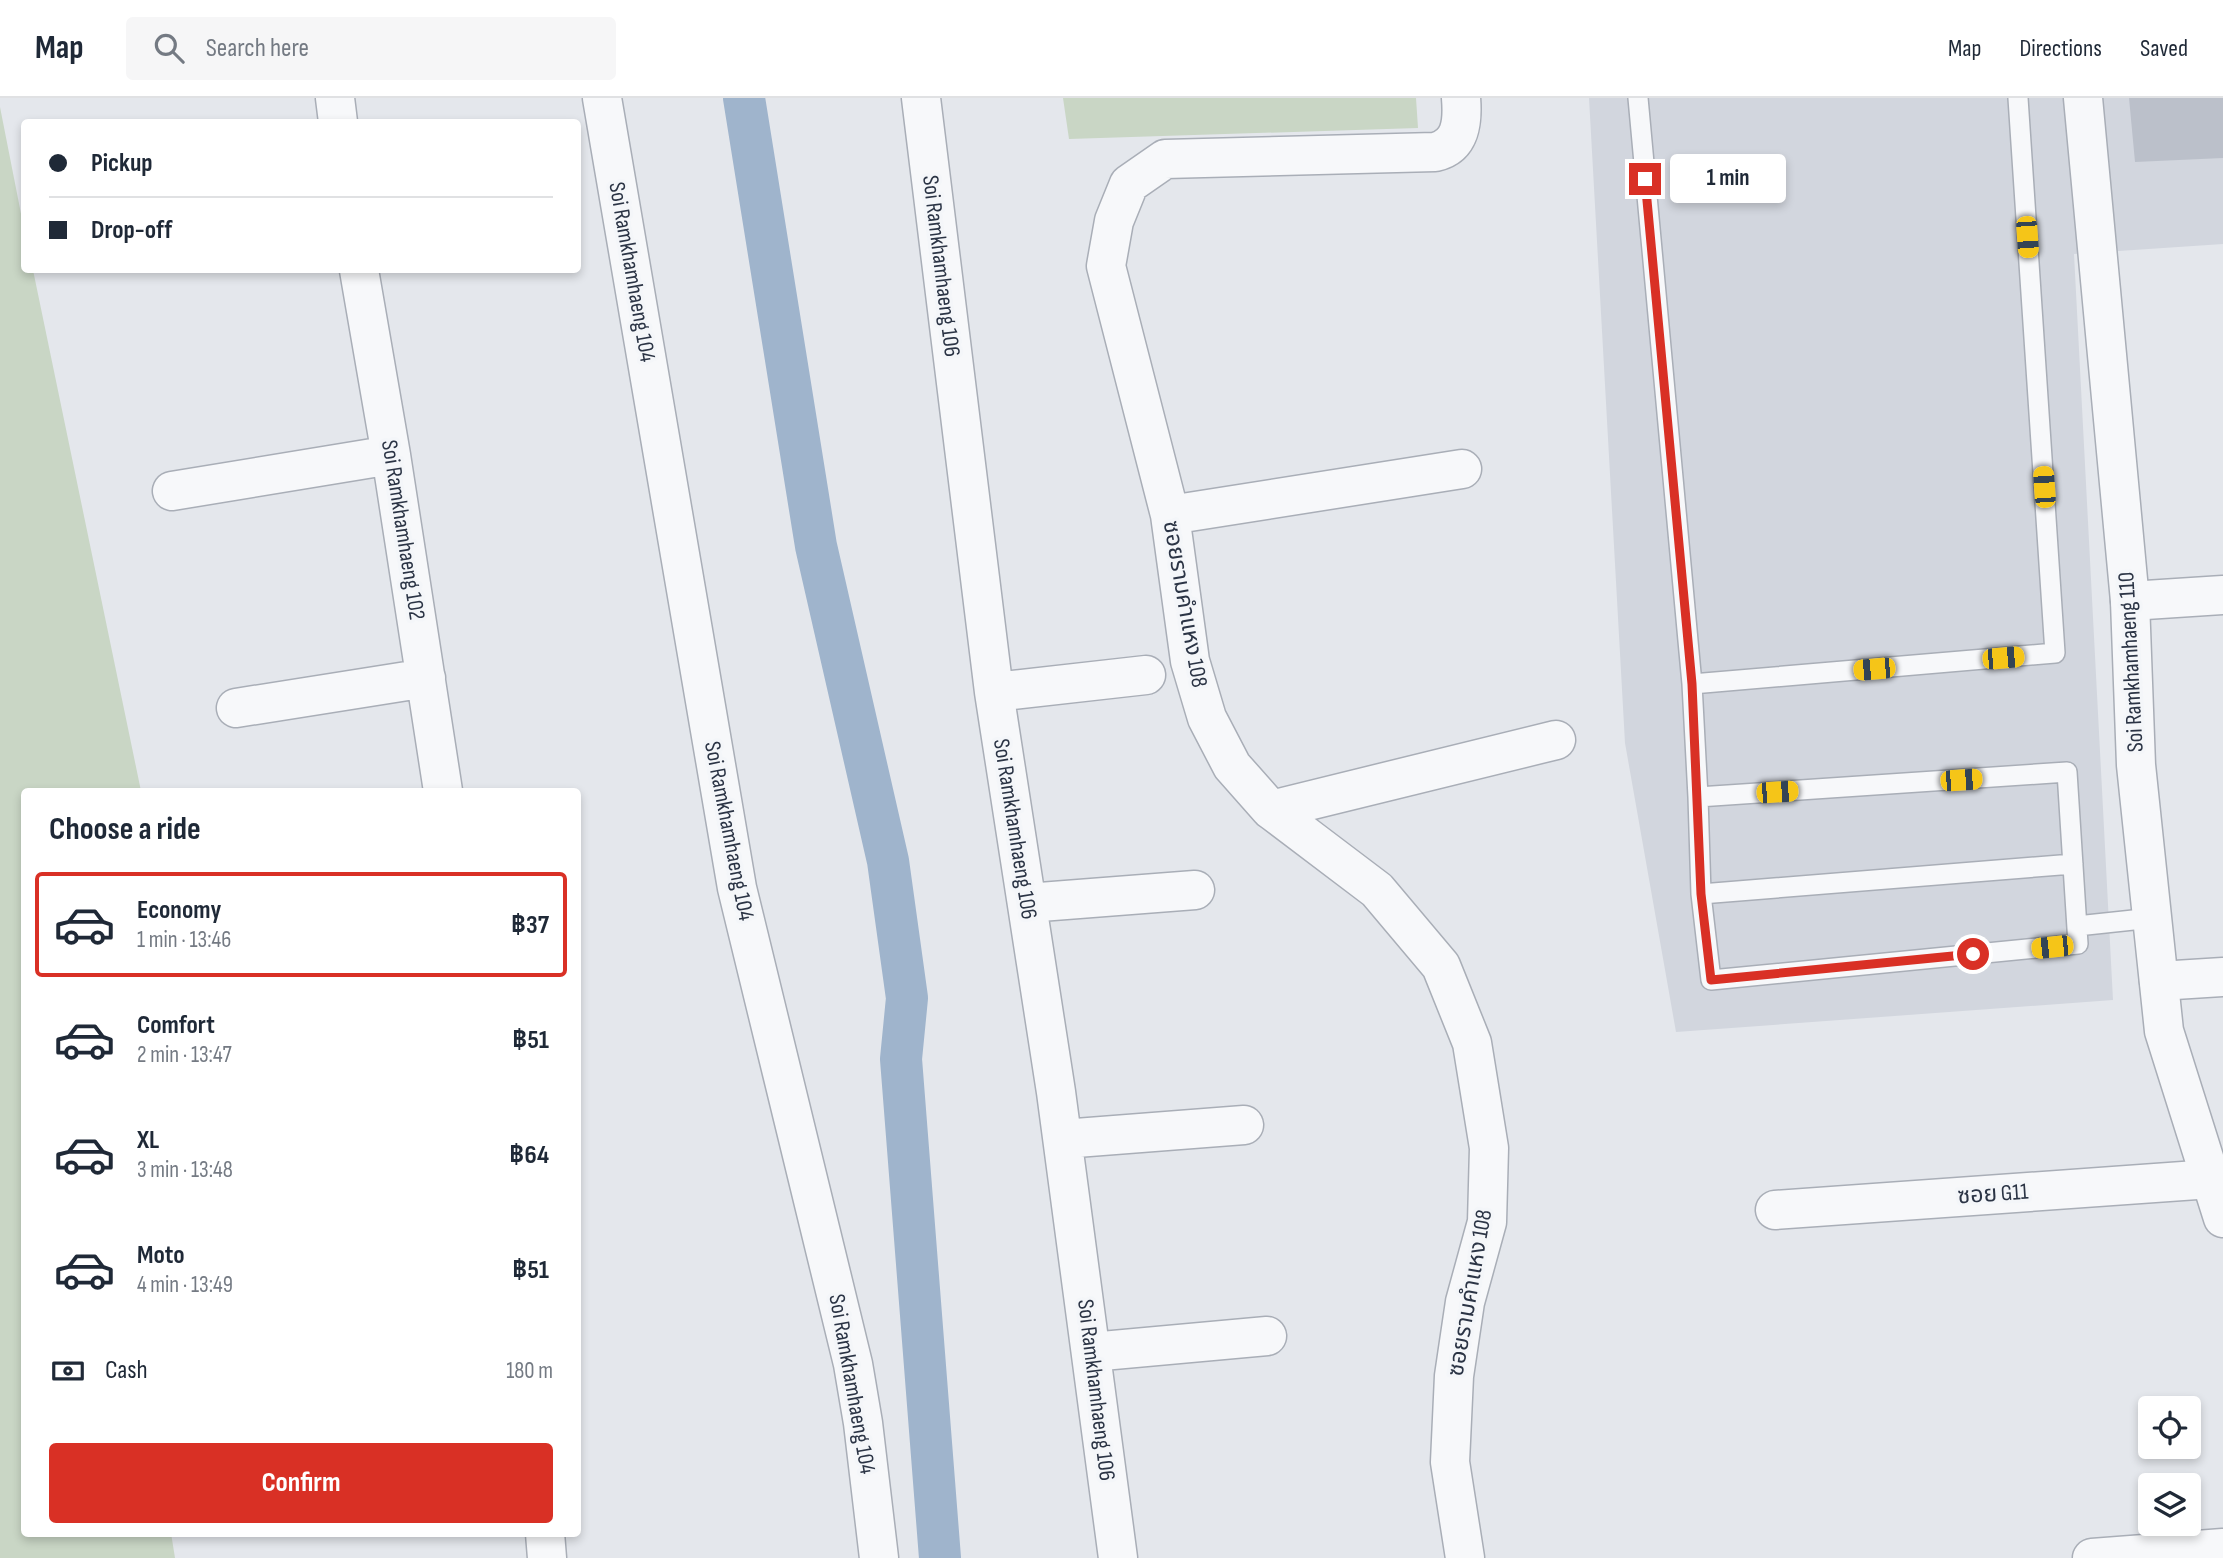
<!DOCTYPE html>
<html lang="en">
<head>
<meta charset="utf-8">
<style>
  body { margin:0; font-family:"Sofia Sans Condensed","Noto Sans Thai",sans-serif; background:#f6f6f7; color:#1f2937; height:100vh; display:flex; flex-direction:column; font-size:26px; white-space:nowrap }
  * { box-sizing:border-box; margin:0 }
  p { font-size:23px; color:#747a83 }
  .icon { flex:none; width:38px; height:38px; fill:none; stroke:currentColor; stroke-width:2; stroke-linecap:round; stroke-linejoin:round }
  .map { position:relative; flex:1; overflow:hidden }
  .details { position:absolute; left:21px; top:690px; width:560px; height:749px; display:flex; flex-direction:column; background:#fff; border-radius:7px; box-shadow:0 4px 10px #0003 }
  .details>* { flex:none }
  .top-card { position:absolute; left:21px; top:21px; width:560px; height:154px; border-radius:7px; box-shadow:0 4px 10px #0003; display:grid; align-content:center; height:154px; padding:0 28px; background:#fff }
  .tools { position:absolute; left:2138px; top:1298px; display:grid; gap:14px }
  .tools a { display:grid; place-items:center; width:63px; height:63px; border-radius:7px; background:#fff; box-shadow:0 4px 10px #0003; font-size:35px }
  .end { position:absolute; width:32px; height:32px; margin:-16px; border:9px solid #d93025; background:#fff; box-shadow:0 0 0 4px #fff }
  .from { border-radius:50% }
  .bubble { position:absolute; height:49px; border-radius:7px; background:#fff; box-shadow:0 4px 10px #0003; font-size:23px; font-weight:700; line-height:49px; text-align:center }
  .car { position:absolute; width:21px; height:42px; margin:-21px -10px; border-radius:9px; box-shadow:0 0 5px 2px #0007; background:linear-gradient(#f5c518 24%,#345 0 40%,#f5c518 0 76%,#345 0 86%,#f5c518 0) }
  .top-card b { display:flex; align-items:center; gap:24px; height:66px; font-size:26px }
  .top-card b+b { border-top:2px solid #e0e1e3 }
  .top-card i { width:18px; height:18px; background:#1f2937 }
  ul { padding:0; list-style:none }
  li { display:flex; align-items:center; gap:21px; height:105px; margin:0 14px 10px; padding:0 14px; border:4px solid transparent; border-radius:7px }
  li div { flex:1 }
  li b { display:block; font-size:26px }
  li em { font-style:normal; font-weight:700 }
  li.on { border-color:#d93025 }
  li>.icon { width:63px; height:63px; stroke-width:1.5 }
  h2 { padding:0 28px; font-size:32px; line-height:84px }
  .pay { display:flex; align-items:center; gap:18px; height:77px; padding:0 28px; font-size:26px }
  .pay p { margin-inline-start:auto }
  .cta { display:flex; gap:14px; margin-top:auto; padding:14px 28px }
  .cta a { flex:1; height:80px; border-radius:7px; background:#d93025; color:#fff; font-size:28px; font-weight:700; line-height:80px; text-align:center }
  header { display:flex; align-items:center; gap:42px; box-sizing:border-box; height:98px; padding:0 35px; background:#fff; border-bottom:2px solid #e0e1e3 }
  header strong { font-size:33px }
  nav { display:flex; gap:38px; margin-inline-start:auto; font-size:24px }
  .search { width:490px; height:63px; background:#f6f6f7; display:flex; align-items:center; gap:18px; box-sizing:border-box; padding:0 24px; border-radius:7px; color:#747a83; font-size:26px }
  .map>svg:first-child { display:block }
  .built { fill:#d2d6de }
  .green { fill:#c9d6c5 }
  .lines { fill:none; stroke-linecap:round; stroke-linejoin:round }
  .canal { stroke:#9fb4cc; stroke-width:42 }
  .building { fill:#bbc0ca }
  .service-casing { stroke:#a9aeb7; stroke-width:22 }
  .minor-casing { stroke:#a9aeb7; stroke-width:41 }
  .tertiary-casing { stroke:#a9aeb7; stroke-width:41 }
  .service { stroke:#f7f8fa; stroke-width:19 }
  .minor { stroke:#f7f8fa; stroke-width:38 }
  .tertiary { stroke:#f7f8fa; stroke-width:38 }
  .route { stroke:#d93025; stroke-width:9 }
  .labels { text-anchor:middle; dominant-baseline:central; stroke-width:7; stroke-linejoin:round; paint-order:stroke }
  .street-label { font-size:23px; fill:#2b3445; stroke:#f4f6f9 }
</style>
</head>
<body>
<header>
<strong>Map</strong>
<div class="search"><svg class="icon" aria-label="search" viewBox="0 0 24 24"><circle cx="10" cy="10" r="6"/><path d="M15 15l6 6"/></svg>Search here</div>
<nav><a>Map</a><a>Directions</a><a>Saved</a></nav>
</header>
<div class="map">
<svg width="2223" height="1460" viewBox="0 0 2223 1460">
  <rect width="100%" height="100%" fill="#e4e7ec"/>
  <path class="built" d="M1589 0H2223V146L2074 156 2113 902 1676 934 1625 645Z"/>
  <path class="green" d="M1063 0H1416L1418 30 1069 41Z
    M0 9 24 131V172H33L141 693H24V1435H171L175 1460H0Z"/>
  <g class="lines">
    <path class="canal" d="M744 0 816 448 888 763 907 900 901 961 940 1460"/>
  </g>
  <path class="building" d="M2129 0H2223V60L2135 64Z"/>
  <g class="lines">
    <g class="service-casing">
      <path id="service" d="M1638 0 1692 586
        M1698 699 1701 796 1711 882 2078 846 2067 674 1698 699 1692 586 2055 555 2018 0
        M1701 796 2073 766
        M2077 828 2152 820"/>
    </g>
    <g class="minor-casing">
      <path id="minor" d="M335 0 338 24
        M602 0 737 790 853 1266 863 1325 879 1460
        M921 0 994 594 1056 994 1118 1460
        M1461 0C1463 24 1461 48 1435 54L1165 61 1129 86 1114 123 1106 168 1170 417 1190 563 1207 620 1232 668 1270 711 1377 792 1441 868 1472 945 1489 1050 1487 1124 1465 1204 1454 1278 1450 1364 1465 1460
        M359 172 391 357 443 693
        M172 393 391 357
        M1170 417 1462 371
        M2130 503 2223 497
        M994 594 1146 577
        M236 610 426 580
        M1271 712 1556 642
        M1027 805 1195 792
        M2159 883 2223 879
        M1063 1041 1244 1027
        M1775 1112 2211 1081
        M1091 1254 1267 1238
        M545 1435 547 1460
        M2092 1460 2223 1450"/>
    </g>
    <g class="tertiary-casing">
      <path id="tertiary" d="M2083 0 2130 503 2136 667 2164 933 2223 1120"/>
    </g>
    <use href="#service" class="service"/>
    <use href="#minor" class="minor"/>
    <use href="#tertiary" class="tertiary"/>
  </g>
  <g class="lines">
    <path class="route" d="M1645 81 1692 586 1701 796 1711 882 1973 856"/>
  </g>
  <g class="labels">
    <g class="street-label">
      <text transform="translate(941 168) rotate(83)">Soi Ramkhamhaeng 106</text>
      <text transform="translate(632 174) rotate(80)">Soi Ramkhamhaeng 104</text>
      <text transform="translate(403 432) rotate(81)">Soi Ramkhamhaeng 102</text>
      <text transform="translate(1185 506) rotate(80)">ซอยรามคำแหง 108</text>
      <text transform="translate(2131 564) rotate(-93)">Soi Ramkhamhaeng 110</text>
      <text transform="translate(1015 731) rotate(81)">Soi Ramkhamhaeng 106</text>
      <text transform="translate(729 733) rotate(79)">Soi Ramkhamhaeng 104</text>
      <text transform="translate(1993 1096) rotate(-4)">ซอย G11</text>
      <text transform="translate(1470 1195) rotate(-80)">ซอยรามคำแหง 108</text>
      <text transform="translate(852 1286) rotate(80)">Soi Ramkhamhaeng 104</text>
      <text transform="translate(1096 1292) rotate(83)">Soi Ramkhamhaeng 106</text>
    </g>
  </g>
</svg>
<div class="tools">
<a><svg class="icon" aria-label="locate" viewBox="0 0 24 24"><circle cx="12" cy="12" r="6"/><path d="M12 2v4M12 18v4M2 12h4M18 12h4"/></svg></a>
<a><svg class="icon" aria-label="layers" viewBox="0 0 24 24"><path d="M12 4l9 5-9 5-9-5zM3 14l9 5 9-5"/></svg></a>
</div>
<i class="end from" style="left:1973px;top:856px"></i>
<i class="end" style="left:1645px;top:81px"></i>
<div class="bubble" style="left:1670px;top:56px;width:116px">1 min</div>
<i class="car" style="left:2027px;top:139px;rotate:176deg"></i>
<i class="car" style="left:2044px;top:389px;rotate:356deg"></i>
<i class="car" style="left:2003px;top:560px;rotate:85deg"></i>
<i class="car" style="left:1874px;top:571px;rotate:265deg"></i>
<i class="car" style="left:1961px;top:682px;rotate:86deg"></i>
<i class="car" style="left:1777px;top:694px;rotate:86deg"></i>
<i class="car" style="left:2052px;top:849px;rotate:264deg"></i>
<div class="top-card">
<b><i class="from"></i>Pickup</b>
<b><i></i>Drop-off</b>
</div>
<section class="details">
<h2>Choose a ride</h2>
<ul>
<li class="on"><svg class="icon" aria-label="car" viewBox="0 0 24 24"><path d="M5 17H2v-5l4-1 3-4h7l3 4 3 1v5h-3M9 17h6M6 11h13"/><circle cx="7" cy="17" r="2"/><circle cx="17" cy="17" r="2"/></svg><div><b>Economy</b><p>1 min · 13:46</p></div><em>฿37</em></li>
<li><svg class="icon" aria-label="car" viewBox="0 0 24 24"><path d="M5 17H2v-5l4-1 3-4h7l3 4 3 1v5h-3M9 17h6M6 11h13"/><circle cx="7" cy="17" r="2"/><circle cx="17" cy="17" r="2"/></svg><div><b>Comfort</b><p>2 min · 13:47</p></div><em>฿51</em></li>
<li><svg class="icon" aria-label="car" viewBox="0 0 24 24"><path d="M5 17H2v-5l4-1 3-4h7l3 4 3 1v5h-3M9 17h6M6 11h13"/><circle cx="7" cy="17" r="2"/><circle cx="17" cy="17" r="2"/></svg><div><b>XL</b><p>3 min · 13:48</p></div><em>฿64</em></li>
<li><svg class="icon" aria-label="car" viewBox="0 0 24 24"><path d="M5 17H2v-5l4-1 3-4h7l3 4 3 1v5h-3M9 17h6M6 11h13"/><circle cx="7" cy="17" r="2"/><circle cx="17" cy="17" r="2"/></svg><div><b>Moto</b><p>4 min · 13:49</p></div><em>฿51</em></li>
</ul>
<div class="pay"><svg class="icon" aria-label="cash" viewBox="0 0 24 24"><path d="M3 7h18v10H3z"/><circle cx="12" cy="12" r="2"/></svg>Cash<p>180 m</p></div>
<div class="cta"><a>Confirm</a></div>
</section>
</div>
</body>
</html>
